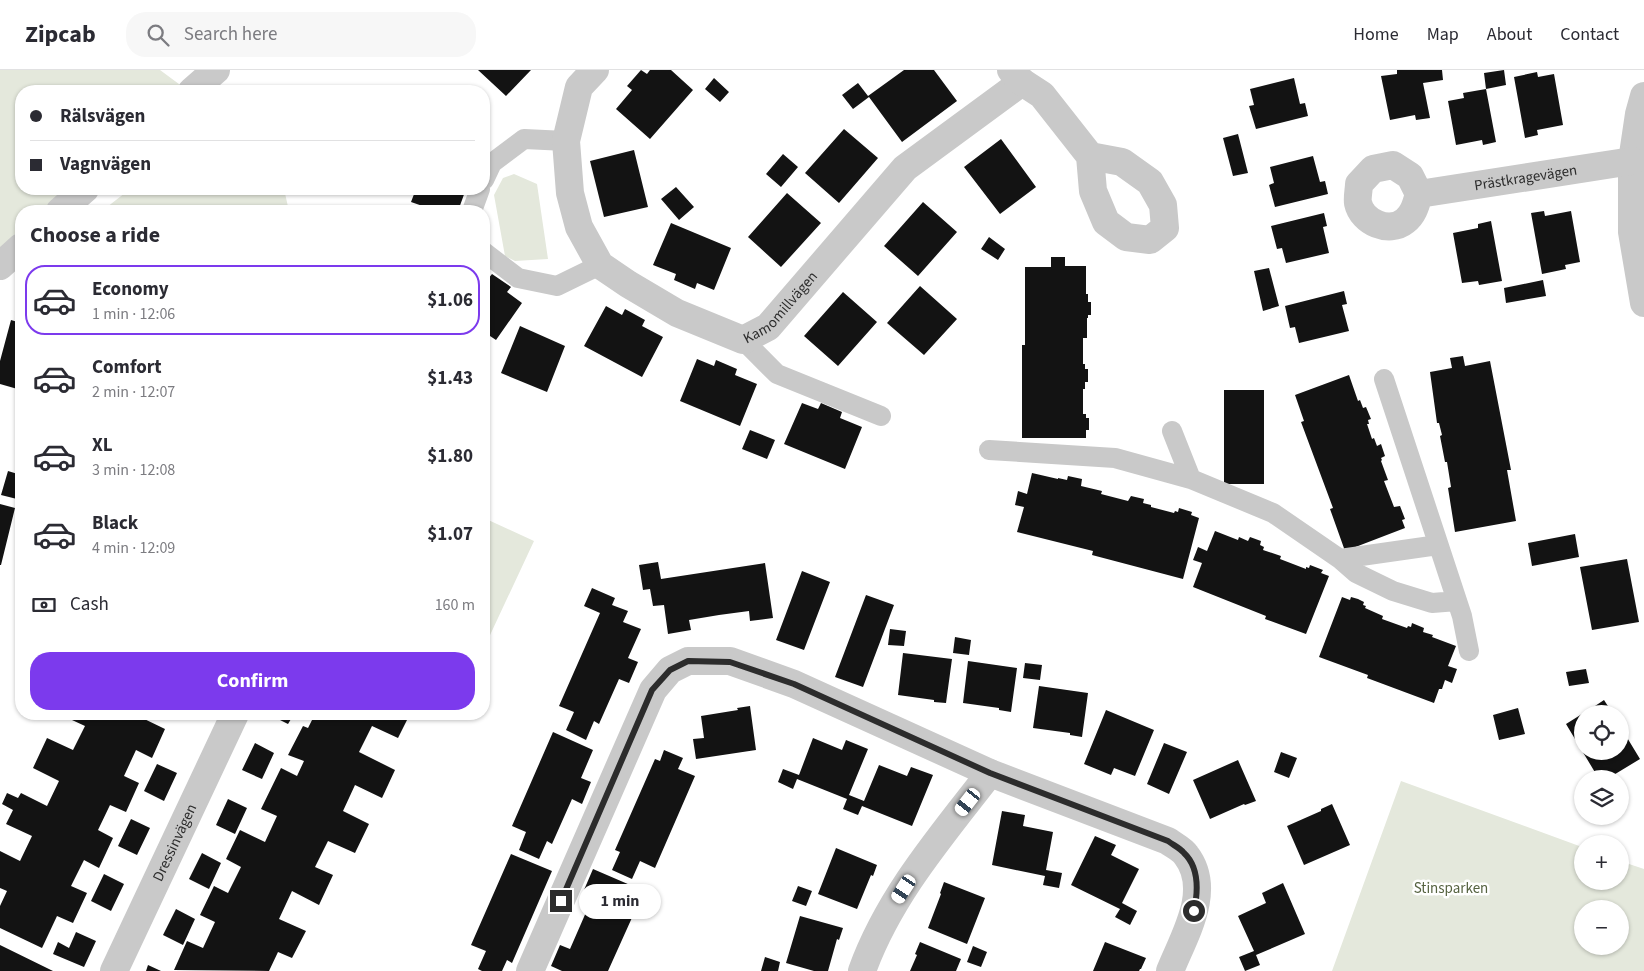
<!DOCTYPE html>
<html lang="en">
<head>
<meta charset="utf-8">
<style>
  body { margin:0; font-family:"Source Sans 3",sans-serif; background:#f7f7f7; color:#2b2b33; height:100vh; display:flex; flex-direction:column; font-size:19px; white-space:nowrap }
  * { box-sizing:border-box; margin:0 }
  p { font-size:16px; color:#7c7c81 }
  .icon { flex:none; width:28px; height:28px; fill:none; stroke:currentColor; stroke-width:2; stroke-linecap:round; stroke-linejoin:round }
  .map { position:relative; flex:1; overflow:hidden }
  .side { position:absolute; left:15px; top:135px; width:475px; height:515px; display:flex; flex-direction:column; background:#fff; border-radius:20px; box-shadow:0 1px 4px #0004 }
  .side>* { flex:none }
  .top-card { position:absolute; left:15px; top:15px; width:475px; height:110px; border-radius:20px; box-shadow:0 1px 4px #0004; display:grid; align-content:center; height:110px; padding:0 15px; background:#fff }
  .fabs { position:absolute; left:1574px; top:635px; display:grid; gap:10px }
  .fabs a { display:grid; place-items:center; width:55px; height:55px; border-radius:50%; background:#fff; box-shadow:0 1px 4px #0004; font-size:25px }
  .end { position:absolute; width:22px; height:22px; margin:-11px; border:6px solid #2c2c2c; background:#fff; box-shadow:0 0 0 2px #fff }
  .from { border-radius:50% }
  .bubble { position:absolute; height:35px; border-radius:18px; background:#fff; box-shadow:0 1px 4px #0004; font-size:16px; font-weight:700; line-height:35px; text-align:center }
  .car { position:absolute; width:15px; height:30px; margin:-15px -8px; border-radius:6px; box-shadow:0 0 4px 1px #0007; background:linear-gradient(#fff 24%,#345 0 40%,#fff 0 76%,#345 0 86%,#fff 0) }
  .top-card b { display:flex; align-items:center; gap:18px; height:48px; font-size:19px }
  .top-card b+b { border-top:1px solid #e1e1e2 }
  .top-card i { width:12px; height:12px; background:#2b2b33 }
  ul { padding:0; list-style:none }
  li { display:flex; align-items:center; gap:15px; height:70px; margin:0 10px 8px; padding:0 5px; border:2px solid transparent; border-radius:20px }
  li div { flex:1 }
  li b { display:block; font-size:19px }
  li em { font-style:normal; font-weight:700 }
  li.on { border-color:#7c3aed }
  li>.icon { width:45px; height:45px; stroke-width:1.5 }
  h2 { padding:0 15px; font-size:22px; line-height:60px }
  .pay { display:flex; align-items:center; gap:12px; height:55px; padding:0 15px; font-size:19px }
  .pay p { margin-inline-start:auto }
  .primary-button { display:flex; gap:10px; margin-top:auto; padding:10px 15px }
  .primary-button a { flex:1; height:58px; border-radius:20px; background:#7c3aed; color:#fff; font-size:20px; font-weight:700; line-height:58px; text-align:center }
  header { display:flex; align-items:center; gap:30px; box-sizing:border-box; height:70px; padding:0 25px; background:#fff; border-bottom:1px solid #e1e1e2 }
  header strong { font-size:24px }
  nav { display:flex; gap:28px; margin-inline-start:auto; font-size:18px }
  .search { width:350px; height:45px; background:#f7f7f7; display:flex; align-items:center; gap:12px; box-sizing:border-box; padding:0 18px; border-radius:20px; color:#7c7c81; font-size:19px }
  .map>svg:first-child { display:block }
  .green { fill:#e4e8dc; fill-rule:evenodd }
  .building { fill:#131313 }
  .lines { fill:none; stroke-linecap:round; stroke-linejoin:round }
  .service { stroke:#c9c9c9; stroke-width:20 }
  .minor { stroke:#c9c9c9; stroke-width:28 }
  .tertiary { stroke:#c9c9c9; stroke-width:28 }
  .route { stroke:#2c2c2c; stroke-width:6 }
  .labels { text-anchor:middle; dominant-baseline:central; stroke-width:5; stroke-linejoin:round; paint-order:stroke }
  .street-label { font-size:15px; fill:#2c2c2c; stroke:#fff }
  .park-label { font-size:15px; fill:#556240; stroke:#fff }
</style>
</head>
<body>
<header>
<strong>Zipcab</strong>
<div class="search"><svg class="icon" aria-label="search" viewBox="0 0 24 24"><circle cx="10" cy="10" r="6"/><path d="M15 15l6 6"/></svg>Search here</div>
<nav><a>Home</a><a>Map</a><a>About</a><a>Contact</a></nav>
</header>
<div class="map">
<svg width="1644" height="901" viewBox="0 0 1644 901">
  <rect width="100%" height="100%" fill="#fff"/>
  <path class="green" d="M0 0H160L183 17 178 21H21V119H67L42 141H21V159L0 178Z
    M514 104 537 114 548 189 515 191 505 186 494 125 503 108Z
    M130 119H284L289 141H102Z
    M484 448 534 471 484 578Z
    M1401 711 1582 777V811H1620V791L1644 799V901H1332ZM1582 839H1620V876H1582Z"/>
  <path class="building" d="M478 0H531L506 26Z
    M641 0 647 4 650 0H671L693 20 650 69 616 39 632 20 627 16Z
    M904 0H934L957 31 902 72 869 27 853 39 842 25 858 13 868 26Z
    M1397 0H1442L1443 10 1423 13 1430 48 1416 50 1415 45 1390 50 1381 6 1397 4Z
    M1504 0 1506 15 1486 19 1484 3Z
    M1537 2 1538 7 1554 4 1563 55 1537 60 1538 65 1525 68 1514 7Z
    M714 8 729 22 720 32 705 19Z
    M1294 8 1300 34 1305 33 1308 46 1256 59 1249 36 1254 35 1250 19Z
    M1486 19 1496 72 1483 75 1482 70 1456 75 1448 31 1464 28 1463 23Z
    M844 59 878 88 839 133 805 103Z
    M1238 64 1248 103 1233 106 1223 68Z
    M1001 69 1036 117 1000 144 964 97Z
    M634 80 648 137 604 147 590 91Z
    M783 84 798 97 781 117 766 104Z
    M1313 86 1320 112 1325 111 1328 124 1275 137 1269 115 1274 113 1270 97Z
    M676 117 694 137 679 150 661 129Z
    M416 119H466L458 141H437L411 132Z
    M787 123 821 153 781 197 748 167Z
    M923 132 957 162 918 206 884 176Z
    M1544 141 1545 146 1571 141 1580 192 1565 195 1566 199 1542 204 1531 143Z
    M1324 143 1327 156 1323 157 1329 183 1286 193 1282 178 1277 179 1271 156Z
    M1491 151 1502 211 1479 215 1478 211 1462 213 1453 163 1478 158V154Z
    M671 153 731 178 714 220 697 213 695 219 674 210 676 204 653 195Z
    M989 167 1005 179 998 190 981 179Z
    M1051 187H1065V196H1086V224H1088V232H1091V245H1088V248H1087V268H1083V294H1085V299H1088V312H1085V319H1083V344H1086V348H1089V360H1086V368H1022V275H1025V197H1051Z
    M1269 198 1279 236 1263 241 1254 201Z
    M492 204 511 217 507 222 522 233 496 270 484 262V206L488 209Z
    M1543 210 1546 226 1506 233 1504 218Z
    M920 216 957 249 924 285 887 253Z
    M1344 221 1347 234 1342 235 1349 261 1299 273 1295 257 1290 258 1285 236Z
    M843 222 877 252 838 296 804 266Z
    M606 236 622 245 625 239 645 250 642 256 663 267 642 307 584 276Z
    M11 250 21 253V320L0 314V291Z
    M520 256 565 276 547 322 501 303Z
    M1463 286 1465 296 1490 291 1511 400H1507L1516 451 1455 462 1448 418 1451 417 1447 392H1445L1440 366 1442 365 1439 353H1437L1430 302 1452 298 1450 288Z
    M697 289 714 296 716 290 737 299 735 305 757 314 740 356 680 331Z
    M1349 305 1358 331 1360 330 1363 338 1366 337 1371 349 1368 350 1369 354H1367L1372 369 1374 368 1377 376 1381 374 1385 386 1381 388 1382 390 1381 391 1388 410 1384 411 1394 437 1400 436 1405 449 1402 450 1405 458 1345 481 1330 439 1333 438 1301 352 1304 351 1295 325Z
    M1224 320H1264V414H1224Z
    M802 333 818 339 821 333 842 342 840 348 862 357 845 399 784 374Z
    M750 360 775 370 767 389 742 379Z
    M8 401 21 405V430L1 425Z
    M1032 403 1058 409V408L1067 410 1068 406 1082 409 1081 416 1102 421 1101 424 1128 431 1131 426 1144 429 1143 433 1151 435V437L1174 443 1175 441 1178 442 1179 438 1192 442 1191 445 1199 448 1183 509 1092 485 1093 481 1017 462 1024 437 1015 435 1018 421 1027 424Z
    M0 434 15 438 1 495H0Z
    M1215 461 1238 470 1239 467 1248 471 1250 467 1261 471 1260 475 1264 477 1263 480 1281 486 1280 489 1306 499V497L1309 498 1310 495 1323 500 1321 503 1329 506 1306 564 1265 549 1266 546 1193 517 1202 493 1193 490 1198 477 1207 481Z
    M1575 464 1579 487 1532 496 1528 473Z
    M1627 489 1639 552 1592 560 1580 497Z
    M658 492 661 509 765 493 773 548 750 551 749 541 719 545 689 550 691 560 668 564 664 535 653 536 650 519 643 520 639 495Z
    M802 501 830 512 804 580 776 570Z
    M592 518 615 528 612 535 628 541 623 552 641 559 628 588 638 592 629 613 619 609 599 654 594 651 586 670 566 660 574 642 559 636 600 543 584 536Z
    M866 525 894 535 863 617 835 607Z
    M1342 527 1350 530 1351 527 1358 529 1364 532 1363 535 1366 536 1365 538 1383 546 1382 549 1407 558 1408 556 1411 557 1412 553 1424 558 1423 562 1433 565 1432 567 1456 576 1448 596 1457 599 1452 613 1445 610 1442 619H1439L1434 633 1367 608 1368 605 1319 587Z
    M890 559 906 561 904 576 888 575Z
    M955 567 971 570 969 585 953 583Z
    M903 583 952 589 946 633 934 632V630L898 625Z
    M968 591 1017 598 1011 642 999 640V638L963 633Z
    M1025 593 1042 595 1040 610 1023 608Z
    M1586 599 1589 613 1569 616 1566 602Z
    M1039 616 1088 623 1082 667 1070 665V663L1033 658Z
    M1604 630 1613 644H1583Z
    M750 636 756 680 696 689 693 669 704 668 701 646 738 640 737 638Z
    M1518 638 1525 664 1499 670 1493 645Z
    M1106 640 1154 660 1135 706 1114 698 1111 705 1084 694Z
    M59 644H134L165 659 152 688 136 680 124 706 139 713 126 742 110 735 98 760 113 768 99 798 84 790 71 816 87 823 73 853 57 846 42 878 0 858V836L7 821 0 818V781L20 791 32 766 6 754 13 740 2 734 7 723 18 728 21 723 47 736 59 711 33 698 47 668 73 680 85 656Z
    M268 644H294L288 654Z
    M315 644H410L398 668 372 656 359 682 395 700 382 728 355 715 343 741 369 754 355 783 328 771 315 797 333 805 319 835 292 821 279 849 306 861 292 888 278 882 269 901 174 900 187 871 203 878 215 852 200 845 214 816 228 823 241 797 226 789 240 760 265 772 277 746 261 739 281 698 297 706 304 691 288 685 303 656 308 658Z
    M1582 644V681H1620V656L1640 689 1607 709H1599L1566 654Z
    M553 662 593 680 581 708 591 712 582 734 572 729 552 774 547 771 539 789 519 780 526 762 512 756Z
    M813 668 842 680 846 670 868 679 849 725 864 731 879 695 907 706 911 697 933 705 912 756 862 736 858 745 843 739 847 729 797 709 793 719 778 712 783 699 799 705Z
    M255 673 274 683 262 709 242 700Z
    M1164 673 1187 682 1169 724 1147 714Z
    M664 680 683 688 678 699 695 706 655 798 640 791 632 809 612 800 620 782 615 780 655 689 660 691Z
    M1281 682 1297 688 1289 708 1274 702Z
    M1238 690 1256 731 1245 735 1244 734 1210 749 1193 710Z
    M157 694 177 703 164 731 144 721Z
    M228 729 247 738 235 764 216 755Z
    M1332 734 1350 775 1304 795 1287 756 1321 741V739Z
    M1002 741 1025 745 1023 756 1053 762 1046 800 1062 803 1059 818 1043 815 1045 806 992 795Z
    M131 749 150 758 137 785 118 776Z
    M1095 766 1116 775 1111 785 1139 799 1122 833 1137 841 1130 855 1115 847 1120 839 1071 815Z
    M836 778 877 795 873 806 871 805 857 839 818 824Z
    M202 783 221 793 209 819 189 809Z
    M511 784 552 801 512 893 507 890 502 901H482L478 899 486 881 471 875Z
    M593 799 644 821 608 901H562L551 896 560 875 570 879 594 824 584 820Z
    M104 804 124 814 111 841 91 831Z
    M944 812 985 828 967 874 928 858 941 824 940 823Z
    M1283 813 1305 864 1256 885 1260 895 1245 901 1239 887 1254 881 1238 846 1266 833 1262 823Z
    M798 816 812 821 806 836 792 831Z
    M176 839 195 849 183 875 163 865Z
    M800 846 843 858 839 870 837 869 828 901H814L786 893Z
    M76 862 96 871 84 897 53 884 58 872 69 878Z
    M920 872 961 889 956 901H910L917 885 915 884Z
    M1105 872 1146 888 1141 899H1140L1139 901H1093Z
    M0 875 53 901H0Z
    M973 876 987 882 981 897 967 892Z
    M765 887 780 892 778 901H761Z
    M148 895 161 901H146Z"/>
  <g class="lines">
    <path class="service" d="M484 110 492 93 524 69 566 71
      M472 141 480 119
      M484 182 518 208 557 216 600 195
      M743 270 777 304 881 346
      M1384 309 1462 546 1469 581
      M1172 361 1191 409
      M989 380 1115 388 1191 409 1273 443 1340 489 1356 503 1393 521 1432 533 1457 531
      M1340 489 1438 475"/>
    <g class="minor">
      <path id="s1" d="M595 0 579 17 566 71 570 123 579 157 600 195 628 214 677 243 743 270 768 257 905 98 1022 12"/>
      <path d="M1011 0 1022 12 1042 25 1090 86 1093 121 1106 152 1126 167 1150 170 1165 158 1163 135 1150 112 1122 92 1090 86"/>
      <path d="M1644 26 1639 44 1632 91V162L1644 233"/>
      <path id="s2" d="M1419 124C1416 134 1414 144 1405 151 1389 164 1362 152 1358 133 1357 128 1359 119 1359 114L1373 99 1393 95 1410 106 1419 124 1632 91"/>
      <path d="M990 703 1168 771C1173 775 1182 779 1186 785 1213 820 1184 866 1170 901"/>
      <path id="s3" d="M114 901 235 644"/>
      <path d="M530 901 653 620 670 600 688 591H730L794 614 990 703C942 765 889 826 862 901"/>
    </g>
    <path class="tertiary" d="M192 21 216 0
      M60 141 85 119
      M0 196 21 177"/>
  </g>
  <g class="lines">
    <path class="route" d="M561 831 652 620 670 600 688 591 730 592 794 614 990 703 1168 771C1173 775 1180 778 1184 783 1200 798 1198 822 1194 841"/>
  </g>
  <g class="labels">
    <g class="street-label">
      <text stroke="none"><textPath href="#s2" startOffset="298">Prästkragevägen</textPath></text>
      <text stroke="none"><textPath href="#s1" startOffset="422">Kamomillvägen</textPath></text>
      <text stroke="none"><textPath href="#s3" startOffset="142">Dressinvägen</textPath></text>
    </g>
    <g class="park-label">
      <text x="1451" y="818">Stinsparken</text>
    </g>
  </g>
</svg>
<div class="fabs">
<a><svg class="icon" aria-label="locate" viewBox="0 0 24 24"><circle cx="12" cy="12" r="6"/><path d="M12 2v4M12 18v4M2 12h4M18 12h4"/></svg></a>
<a><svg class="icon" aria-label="layers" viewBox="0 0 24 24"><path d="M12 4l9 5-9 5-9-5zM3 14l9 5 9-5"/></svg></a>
<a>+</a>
<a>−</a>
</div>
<i class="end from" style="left:1194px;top:841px"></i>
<i class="end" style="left:561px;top:831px"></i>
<div class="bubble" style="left:579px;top:814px;width:82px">1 min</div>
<i class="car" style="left:968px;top:732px;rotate:218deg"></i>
<i class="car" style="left:904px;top:819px;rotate:213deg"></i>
<div class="top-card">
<b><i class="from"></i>Rälsvägen</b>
<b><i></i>Vagnvägen</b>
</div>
<section class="side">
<h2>Choose a ride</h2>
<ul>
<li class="on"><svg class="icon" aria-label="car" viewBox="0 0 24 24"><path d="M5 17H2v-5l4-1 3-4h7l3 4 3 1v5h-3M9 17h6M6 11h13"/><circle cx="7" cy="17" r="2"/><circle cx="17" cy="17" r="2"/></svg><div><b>Economy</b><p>1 min · 12:06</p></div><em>$1.06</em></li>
<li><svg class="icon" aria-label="car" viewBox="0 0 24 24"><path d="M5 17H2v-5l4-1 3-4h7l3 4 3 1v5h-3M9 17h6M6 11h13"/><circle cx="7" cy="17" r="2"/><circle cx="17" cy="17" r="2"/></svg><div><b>Comfort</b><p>2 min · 12:07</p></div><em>$1.43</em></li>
<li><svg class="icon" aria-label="car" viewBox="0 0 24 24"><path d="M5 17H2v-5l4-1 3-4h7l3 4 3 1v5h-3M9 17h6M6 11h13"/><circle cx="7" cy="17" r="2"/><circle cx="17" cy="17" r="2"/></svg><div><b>XL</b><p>3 min · 12:08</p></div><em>$1.80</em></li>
<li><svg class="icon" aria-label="car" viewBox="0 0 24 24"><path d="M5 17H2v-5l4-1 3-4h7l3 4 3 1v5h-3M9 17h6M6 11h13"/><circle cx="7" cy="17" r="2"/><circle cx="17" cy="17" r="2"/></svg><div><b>Black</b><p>4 min · 12:09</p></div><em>$1.07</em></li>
</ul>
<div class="pay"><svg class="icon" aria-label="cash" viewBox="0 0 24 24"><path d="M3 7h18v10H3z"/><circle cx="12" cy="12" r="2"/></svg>Cash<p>160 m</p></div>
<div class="primary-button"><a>Confirm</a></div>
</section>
</div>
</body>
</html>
